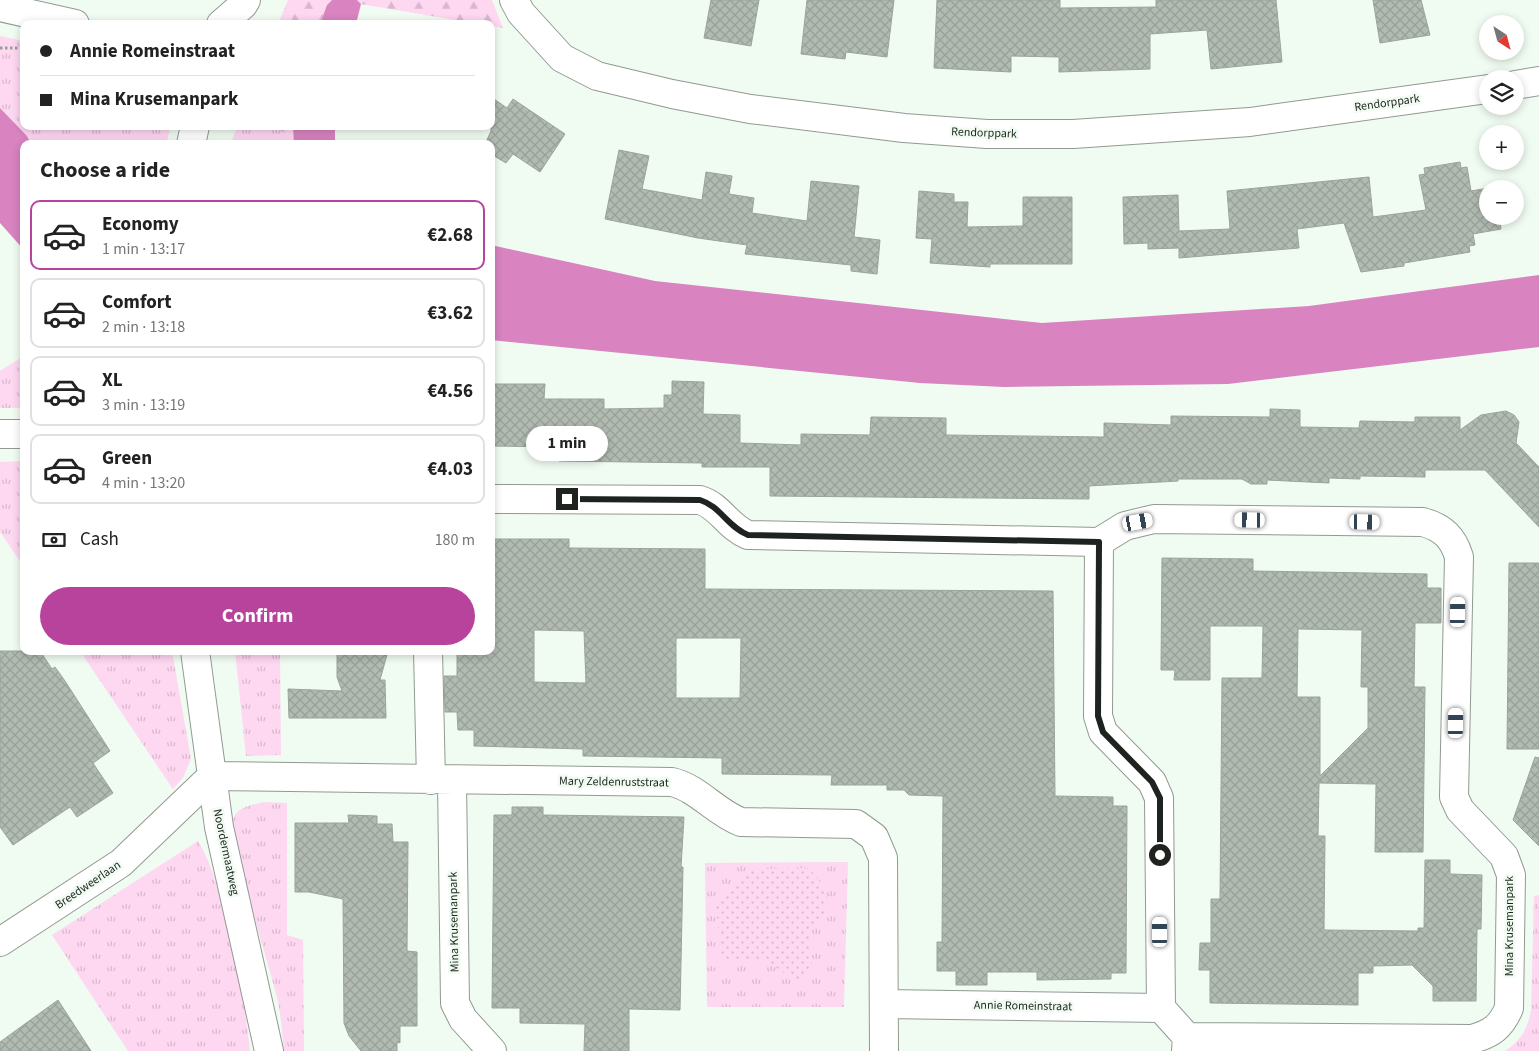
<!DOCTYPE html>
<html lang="en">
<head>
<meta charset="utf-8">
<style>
  body { margin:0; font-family:"Source Sans 3",sans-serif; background:#f6f6f6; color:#222; height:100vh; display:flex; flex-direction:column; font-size:19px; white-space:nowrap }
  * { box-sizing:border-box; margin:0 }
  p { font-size:16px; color:#767676 }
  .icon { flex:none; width:28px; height:28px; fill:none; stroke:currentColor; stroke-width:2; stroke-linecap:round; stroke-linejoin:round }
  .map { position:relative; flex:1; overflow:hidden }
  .sheet { position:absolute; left:20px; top:140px; width:475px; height:515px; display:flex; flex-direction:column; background:#fff; border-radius:10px; box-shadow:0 2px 8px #0003 }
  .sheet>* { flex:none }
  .banner { position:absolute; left:20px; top:20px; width:475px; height:110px; border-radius:10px; box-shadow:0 2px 8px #0003; display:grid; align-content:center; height:110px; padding:0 20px; background:#fff }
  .needle { width:32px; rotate:144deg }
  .controls { position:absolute; left:1479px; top:15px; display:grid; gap:10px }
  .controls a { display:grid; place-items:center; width:45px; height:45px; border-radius:50%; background:#fff; box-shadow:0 2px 8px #0003; font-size:25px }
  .end { position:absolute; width:22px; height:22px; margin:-11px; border:6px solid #1f231f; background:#fff; box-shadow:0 0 0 2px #fff }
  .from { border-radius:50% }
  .bubble { position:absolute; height:35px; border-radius:18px; background:#fff; box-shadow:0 2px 8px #0003; font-size:16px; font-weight:700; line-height:35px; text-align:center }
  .car { position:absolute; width:15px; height:30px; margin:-15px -8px; border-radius:6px; box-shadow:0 0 4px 1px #0007; background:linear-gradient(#fff 24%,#345 0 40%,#fff 0 76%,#345 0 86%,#fff 0) }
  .banner b { display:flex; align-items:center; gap:18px; height:48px; font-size:19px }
  .banner b+b { border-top:1px solid #e0e0e0 }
  .banner i { width:12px; height:12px; background:#222 }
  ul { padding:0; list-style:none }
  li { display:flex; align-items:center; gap:15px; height:70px; margin:0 10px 8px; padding:0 10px; border:2px solid #e0e0e0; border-radius:10px }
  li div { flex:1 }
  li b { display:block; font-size:19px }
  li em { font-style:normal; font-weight:700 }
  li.active { border-color:#b7439c }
  li>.icon { width:45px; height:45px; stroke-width:1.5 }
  h2 { padding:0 20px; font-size:22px; line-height:60px }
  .pay { display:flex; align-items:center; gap:12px; height:55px; padding:0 20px; font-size:19px }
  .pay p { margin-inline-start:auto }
  .action { display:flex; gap:10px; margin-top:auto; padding:10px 20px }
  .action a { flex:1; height:58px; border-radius:30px; background:#b7439c; color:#fff; font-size:20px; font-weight:700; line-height:58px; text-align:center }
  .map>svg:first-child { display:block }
  .grass { fill:url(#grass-tufts) }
  .forest { fill:url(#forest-firs) }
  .park { fill:url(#park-dots) }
  .water { fill:#d983c1 }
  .building { fill:url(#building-cross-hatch); stroke:#9aa49a; fill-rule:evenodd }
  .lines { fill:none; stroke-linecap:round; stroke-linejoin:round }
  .minor-casing { stroke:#919a91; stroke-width:30 }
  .path { stroke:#979f97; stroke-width:3; stroke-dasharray:2.5 2.5; stroke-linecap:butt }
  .minor { stroke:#fff; stroke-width:28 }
  .route { stroke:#1f231f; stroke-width:6 }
  .labels { text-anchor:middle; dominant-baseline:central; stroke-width:5; stroke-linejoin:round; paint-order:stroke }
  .street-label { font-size:12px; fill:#1f231f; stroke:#f0fbf1 }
</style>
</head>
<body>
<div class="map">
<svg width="1539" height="1051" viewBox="0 0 1539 1051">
  <defs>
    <pattern id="grass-tufts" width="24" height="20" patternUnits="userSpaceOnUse" patternTransform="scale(1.25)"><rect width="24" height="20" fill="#fed7f1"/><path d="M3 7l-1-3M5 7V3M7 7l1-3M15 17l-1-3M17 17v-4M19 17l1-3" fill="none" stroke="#d9b8ce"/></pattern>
    <pattern id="forest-firs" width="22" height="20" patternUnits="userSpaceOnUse" patternTransform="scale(1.25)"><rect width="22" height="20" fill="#fed7f1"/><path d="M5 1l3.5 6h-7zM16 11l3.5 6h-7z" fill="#d9b8ce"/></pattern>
    <pattern id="park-dots" width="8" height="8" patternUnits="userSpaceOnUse" patternTransform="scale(1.25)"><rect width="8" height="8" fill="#fed7f1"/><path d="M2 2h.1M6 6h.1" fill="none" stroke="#d9b8ce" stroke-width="1.8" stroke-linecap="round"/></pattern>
    <pattern id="building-cross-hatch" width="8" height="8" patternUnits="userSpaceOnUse" patternTransform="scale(1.25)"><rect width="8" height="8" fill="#b1bbb1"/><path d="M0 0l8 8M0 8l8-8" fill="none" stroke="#98a098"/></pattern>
  </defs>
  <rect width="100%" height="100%" fill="#f0fbf1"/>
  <path class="grass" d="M0 36 24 41V126H171L166 144H31L27 136 0 108Z
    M237 126H271L294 137V144H231Z
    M24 356V408H0V371Z
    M24 461V567L0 532V462Z
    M80 651H172L191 759 183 778 173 789Z
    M235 651H280L281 755 246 756Z
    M264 802 287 803V935L303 940 304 1051H284C282 1032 281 1012 276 994 270 967 227 834 234 817 239 806 254 805 264 802Z
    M198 841C215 869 220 900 228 931 237 971 246 1010 250 1051H128L52 935Z
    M848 862 844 1007H707L705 863Z
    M1539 895V1051H1505C1521 1041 1528 1028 1531 1010L1534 896Z"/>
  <path class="forest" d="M288 0H332L327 5 320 24H278Z
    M357 0H492L503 28 491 26V24H478L361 4Z
    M271 126H293L294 137Z"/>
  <path class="park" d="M808 868C830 889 837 909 809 930L812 966 800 984 765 960H721L716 904 754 869Z"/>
  <path class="water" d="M332 0H357L361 4 356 24H320L327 5Z
    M0 108 27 136 31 144H24V250L0 223Z
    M293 126H335V144H294Z
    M491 245 655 281 1042 323 1309 306 1539 275V347L1228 384 1004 387 920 383 491 340Z"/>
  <path class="building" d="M711 0H759L751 46 704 38Z
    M807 0H894L887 57 846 52 845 59 801 54Z
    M937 0H1060V8L1156 7V0H1276L1282 62 1211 69 1207 30 1150 34V69L1059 72V57L1011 56V72L934 68Z
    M1373 0H1421L1430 35 1380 43Z
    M491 97 507 108 513 99 565 134 540 172 513 154 506 163 491 154V144H485L491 131Z
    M619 150 649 156 642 189 702 200 706 172 732 176 729 194 754 198 752 213 807 221 811 181 859 186 854 237 880 240 877 274 851 271V265L745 254 747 245 698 238 605 219Z
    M1460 162 1461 168 1467 167 1471 191 1495 187 1488 189V216H1499L1501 229 1473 234 1475 245 1469 246 1470 252 1404 263V266L1361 272 1344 223 1297 229 1299 248 1179 258V248L1148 249V243L1124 244 1123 197 1178 195 1179 231 1230 229 1227 191 1369 177 1373 217 1426 210 1419 175 1425 174 1424 168Z
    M919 191 954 194V202H968L967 227 1023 226V197H1072V264H990V267L930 263 932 239 916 238Z
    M672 381 704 382 703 414 740 415V443L801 445V434L870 435 871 417 946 418V435L1104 437V423L1171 425V416L1270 417V409L1300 410V427L1359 428 1360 421 1415 422V417H1460V430L1481 415 1506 411 1514 415 1519 422 1516 443 1539 467V527L1485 470H1425V477L1360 476V479L1329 478V483L1267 480V484H1251L1242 479H1178V481L1089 486V499L770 496V467H702V463L559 461V447L491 446V384H545L544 399H604V409L664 408V395H672Z
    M491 539H569V548L705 549V589L1053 591 1055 796 1113 797V806H1127L1126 973H1111V979L1037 980V972H987V985H956V971H937V942H942L943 796 909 795 904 790H887V785H831L832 775 722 774V758L583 756V749L474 746V730H458L457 712H445L444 676H457V651H491ZM534 630 584 631 586 683 534 682ZM676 638H741L740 698H676Z
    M1162 558 1253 559V571L1427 574V588H1441V623H1415L1414 687H1425L1423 852H1375L1376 784 1319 783 1318 836H1325L1324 930 1418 931V928H1424L1425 860H1450V874L1482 875 1481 929H1477L1476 1001H1433V986L1412 965 1373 966V973H1358V1005L1210 1003V970H1199L1200 943H1211V899H1220L1222 678H1262L1263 626H1210V680H1174L1175 670H1161ZM1298 629 1362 630 1361 687H1368V728L1320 776V697H1297Z
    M1509 563H1539V749H1507Z
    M0 651H40L52 669 55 667 65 681 110 751 93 763 113 793 77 817 70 807 13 845 0 827Z
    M337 651H388L380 680H385L386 718H289L288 689 342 691 337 677Z
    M1535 757 1539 758V846L1513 820Z
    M512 807H543V815L684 817 681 867H683L680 1010 629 1009V1051H584L585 1024 520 1023V1008H492L494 815H512Z
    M348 815 377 816V824H392L393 842H408L407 951 417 952V1026H400V1043L397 1042V1051H361L349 1036 344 1023 343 899 309 892H295V823H349Z
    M58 1000 91 1051H0V1042Z"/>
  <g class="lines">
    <g class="minor-casing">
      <path id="minor" d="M514 0 521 13 562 58 597 76 672 94 750 109 904 128 987 134H1073L1250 122 1488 89
        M0 7 75 24
        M221 24 243 5 246 0
        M1515 85 1539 81
        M191 144 195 126
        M0 434H24
        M491 499 700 500C720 506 728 527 748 535L1099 542 1125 526 1154 519 1423 522C1443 528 1453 537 1459 557L1454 797 1460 810 1504 856 1511 875 1509 1008C1501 1027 1491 1034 1472 1039L1187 1037 1186 1051
        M1099 542 1098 716 1103 732 1152 782 1159 798 1161 1008 1187 1037
        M195 651 219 827 269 1051
        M428 651 431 780
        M212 776 672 782C698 788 716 813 741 822L856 824 874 837 883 858 884 1051
        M452 781 455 1003 463 1019 492 1051
        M0 942 121 863 212 776
        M885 1004 1161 1008"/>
    </g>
    <path class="path" d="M0 48H24"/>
    <use href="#minor" class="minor"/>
  </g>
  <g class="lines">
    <path class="route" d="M567 499 700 500C720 506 728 527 748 535L1099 542 1098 716 1103 732 1152 782 1160 798V855"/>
  </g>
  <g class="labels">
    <g class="street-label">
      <text transform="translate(1387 103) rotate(-8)">Rendorppark</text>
      <text transform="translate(984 133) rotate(2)">Rendorppark</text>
      <text transform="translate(614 782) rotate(1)">Mary Zeldenruststraat</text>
      <text transform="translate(226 852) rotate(78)">Noordermaatweg</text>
      <text transform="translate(88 885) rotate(-34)">Breedweerlaan</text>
      <text transform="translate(454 922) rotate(-91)">Mina Krusemanpark</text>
      <text transform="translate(1509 926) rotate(-90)">Mina Krusemanpark</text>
      <text transform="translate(1023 1006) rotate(1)">Annie Romeinstraat</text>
    </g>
  </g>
</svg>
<div class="controls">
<a><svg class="needle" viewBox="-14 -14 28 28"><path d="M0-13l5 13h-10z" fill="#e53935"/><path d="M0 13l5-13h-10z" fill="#767676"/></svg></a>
<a><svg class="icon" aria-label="layers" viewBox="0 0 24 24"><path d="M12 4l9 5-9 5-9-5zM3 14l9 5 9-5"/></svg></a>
<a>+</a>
<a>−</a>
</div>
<i class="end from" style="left:1160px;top:855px"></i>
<i class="end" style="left:567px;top:499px"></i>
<div class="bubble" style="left:526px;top:426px;width:82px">1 min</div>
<i class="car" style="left:1250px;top:520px;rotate:271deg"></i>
<i class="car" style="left:1138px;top:522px;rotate:80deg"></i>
<i class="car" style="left:1365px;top:522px;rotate:91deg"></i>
<i class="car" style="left:1458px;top:612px;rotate:1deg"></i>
<i class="car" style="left:1456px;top:723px;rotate:1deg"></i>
<i class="car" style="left:1160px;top:932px;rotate:0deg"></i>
<div class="banner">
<b><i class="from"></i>Annie Romeinstraat</b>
<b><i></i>Mina Krusemanpark</b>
</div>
<section class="sheet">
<h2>Choose a ride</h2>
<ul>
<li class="active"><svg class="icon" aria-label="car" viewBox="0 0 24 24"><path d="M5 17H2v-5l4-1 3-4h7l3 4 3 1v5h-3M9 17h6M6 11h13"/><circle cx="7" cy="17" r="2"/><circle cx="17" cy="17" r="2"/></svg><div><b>Economy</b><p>1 min · 13:17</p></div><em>€2.68</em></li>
<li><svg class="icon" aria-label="car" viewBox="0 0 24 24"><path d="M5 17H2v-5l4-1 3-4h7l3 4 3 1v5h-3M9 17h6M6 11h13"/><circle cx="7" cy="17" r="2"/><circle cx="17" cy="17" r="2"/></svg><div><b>Comfort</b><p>2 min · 13:18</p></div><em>€3.62</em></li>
<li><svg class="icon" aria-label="car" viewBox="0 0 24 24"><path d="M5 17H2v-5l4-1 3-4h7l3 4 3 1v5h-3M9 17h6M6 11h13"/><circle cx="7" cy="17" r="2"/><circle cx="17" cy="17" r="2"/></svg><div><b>XL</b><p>3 min · 13:19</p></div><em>€4.56</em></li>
<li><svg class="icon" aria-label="car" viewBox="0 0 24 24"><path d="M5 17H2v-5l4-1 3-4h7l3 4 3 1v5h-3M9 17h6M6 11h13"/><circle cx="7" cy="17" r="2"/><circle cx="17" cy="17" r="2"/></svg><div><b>Green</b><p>4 min · 13:20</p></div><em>€4.03</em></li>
</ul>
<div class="pay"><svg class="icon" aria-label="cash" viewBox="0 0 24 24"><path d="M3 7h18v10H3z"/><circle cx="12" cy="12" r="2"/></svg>Cash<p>180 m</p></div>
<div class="action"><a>Confirm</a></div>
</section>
</div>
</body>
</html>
